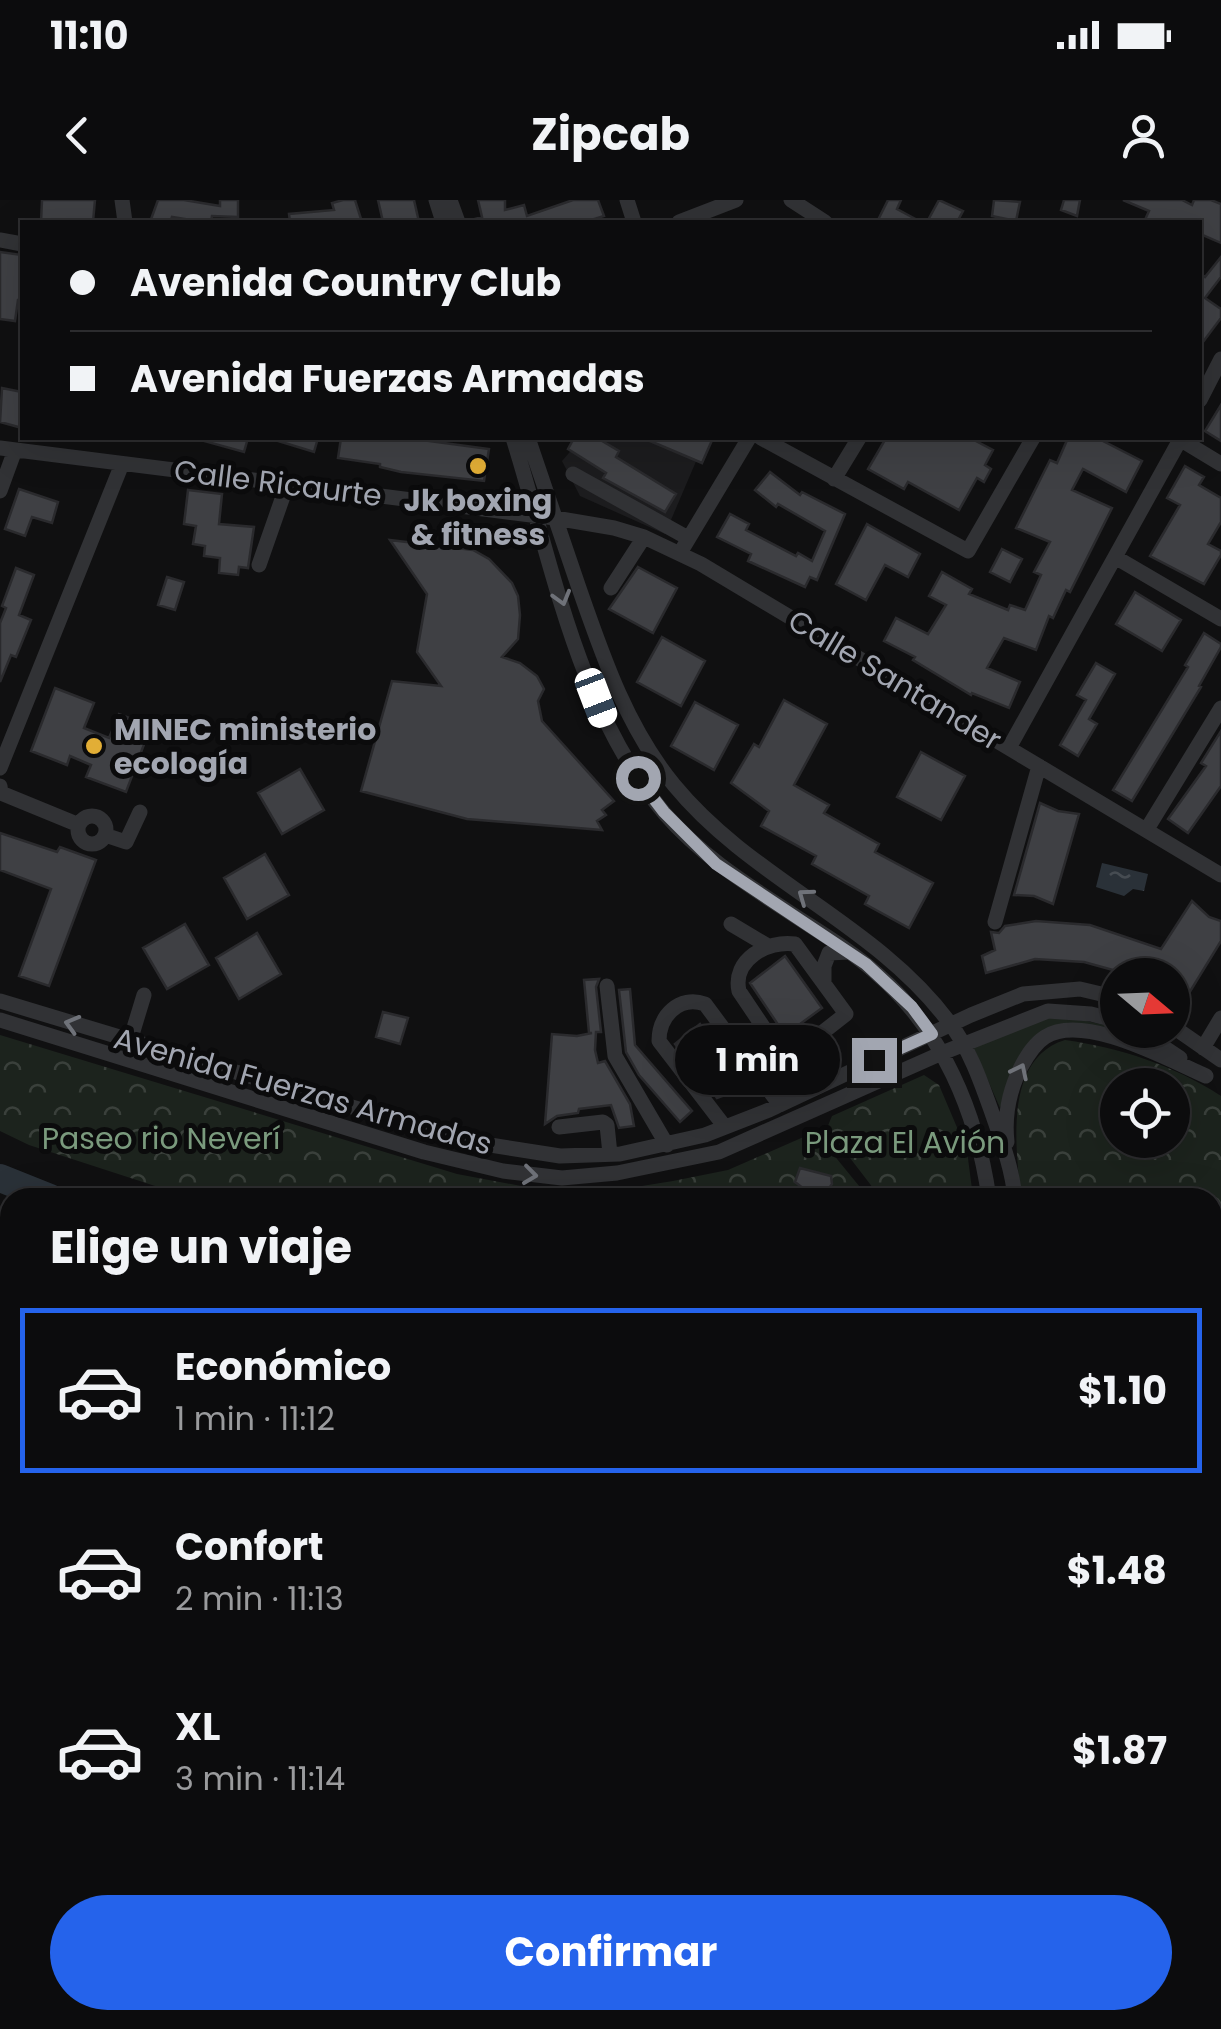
<!DOCTYPE html>
<html lang="es">
<head>
<meta charset="utf-8">
<style>
  body { margin:0; font-family:Poppins,sans-serif; background:#1a1a1b; color:#f1f3f6; height:100vh; display:flex; flex-direction:column; font-size:38px; white-space:nowrap }
  * { box-sizing:border-box; margin:0 }
  p { font-size:32px; color:#9a9b9d }
  .icon { flex:none; width:55px; height:55px; fill:none; stroke:currentColor; stroke-width:2; stroke-linecap:round; stroke-linejoin:round }
  .map { position:relative; flex:1; overflow:hidden }
  .sheet { position:absolute; left:0px; top:988px; width:1222px; height:842px; display:flex; flex-direction:column; background:#0c0c0d; border-radius:30px 30px 0 0; box-shadow:0 10px 40px #0002,0 0 0 2px #2c2c2e }
  .sheet>* { flex:none }
  .banner { position:absolute; left:20px; top:20px; width:1182px; height:220px; border-radius:0px; box-shadow:0 10px 40px #0002,0 0 0 2px #2c2c2e; display:grid; align-content:center; height:220px; padding:0 50px; background:#0c0c0d }
  .needle { width:65px; rotate:109deg }
  .controls { position:absolute; left:1100px; top:758px; display:grid; gap:20px }
  .controls a { display:grid; place-items:center; width:90px; height:90px; border-radius:50%; background:#0c0c0d; box-shadow:0 10px 40px #0002,0 0 0 2px #2c2c2e; font-size:50px }
  .end { position:absolute; width:45px; height:45px; margin:-22px; border:12px solid #a2a6b1; background:#111; box-shadow:0 0 0 5px #111 }
  .from { border-radius:50% }
  .bubble { position:absolute; height:70px; border-radius:35px; background:#0c0c0d; box-shadow:0 10px 40px #0002,0 0 0 2px #2c2c2e; font-size:32px; font-weight:700; line-height:70px; text-align:center }
  .car { position:absolute; width:30px; height:60px; margin:-30px -15px; border-radius:12px; box-shadow:0 0 8px 2px #0007; background:linear-gradient(#fff 24%,#345 0 40%,#fff 0 76%,#345 0 86%,#fff 0) }
  .banner b { display:flex; align-items:center; gap:35px; height:95px; font-size:38px }
  .banner b+b { border-top:2px solid #2c2c2e }
  .banner i { width:25px; height:25px; background:#f1f3f6 }
  ul { padding:0; list-style:none }
  li { display:flex; align-items:center; gap:30px; height:165px; margin:0 20px 15px; padding:0 30px; border:5px solid transparent; border-radius:0px }
  li div { flex:1 }
  li b { display:block; font-size:38px }
  li em { font-style:normal; font-weight:700 }
  li.active { border-color:#2563eb }
  li>.icon { width:90px; height:90px; stroke-width:1.5 }
  h2 { padding:0 50px; font-size:45px; line-height:120px }
  .action { display:flex; gap:20px; margin-top:auto; padding:20px 50px }
  .action a { flex:1; height:115px; border-radius:60px; background:#2563eb; color:#fff; font-size:40px; font-weight:700; line-height:115px; text-align:center }
  .status { display:flex; justify-content:space-between; align-items:center; height:70px; padding:0 50px; background:#0c0c0d; direction:ltr }
  .status svg { height:28px; fill:currentColor }
  header { display:flex; justify-content:space-between; align-items:center; height:130px; padding:0 50px; background:#0c0c0d; font-size:45px; font-weight:700 }
  .map>svg:first-child { display:block }
  .built { fill:#1c1c1e }
  .green { fill:#1c231d }
  .park { fill:url(#park-crowns); fill-rule:evenodd }
  .water { fill:url(#water-ripples) }
  .lines { fill:none; stroke-linecap:round; stroke-linejoin:round }
  .river { stroke:#2a3138; stroke-width:28 }
  .building { fill:#3f4044; stroke:#2a2a2d; stroke-width:2.5 }
  .minor { stroke:#313235; stroke-width:15 }
  .major { stroke:#4d4e54; stroke-width:20 }
  .oneway { stroke:#6f7279 }
  .route { stroke:#a2a6b1; stroke-width:12 }
  .poi-dot { fill:#e2ae36; stroke:#0b0b0c; stroke-width:4 }
  .labels { text-anchor:middle; dominant-baseline:central; stroke-width:10; stroke-linejoin:round; paint-order:stroke }
  .street-label { font-size:30px; fill:#a2a6b1; stroke:#0b0b0c }
  .poi-label { font-size:30px; font-weight:bold; fill:#a2a6b1; stroke:#0b0b0c }
  .park-label { font-size:30px; fill:#7a9a7d; stroke:#0b0b0c }
</style>
</head>
<body>
<div class="status"><b>11:10</b><svg viewBox="0 0 49 12"><path d="M0 12V9h3v3zM5 12V6h3v6zM10 12V3h3v9zM15 12V0h3v12zM26 1h20v11H26zM47 4h2v5h-2z"/></svg></div>
<header><svg class="icon" aria-label="back" viewBox="0 0 24 24"><path d="M15 5l-7 7 7 7"/></svg>Zipcab<svg class="icon" aria-label="person" viewBox="0 0 24 24"><circle cx="12" cy="8" r="4"/><path d="M4 21q1-7 8-7t8 7"/></svg></header>
<div class="map">
<svg width="1221" height="1829" viewBox="0 0 1221 1829">
  <defs>
    <pattern id="park-crowns" width="20" height="18" patternUnits="userSpaceOnUse" patternTransform="scale(2.5)"><rect width="20" height="18" fill="#1c231d"/><path d="M2 6a3 3 0 1 1 6 0M12 15a3 3 0 1 1 6 0" fill="none" stroke="#3a403b"/></pattern>
    <pattern id="water-ripples" width="26" height="14" patternUnits="userSpaceOnUse" patternTransform="scale(2.5)"><rect width="26" height="14" fill="#2a3138"/><path d="M2 4q2-2 4 0t4 0M15 11q2-2 4 0t4 0" fill="none" stroke="#464c52"/></pattern>
  </defs>
  <rect width="100%" height="100%" fill="#101011"/>
  <path class="built" d="M582 238H706L665 334 580 296 562 261Z"/>
  <path class="green" d="M1045 817C1082 819 1109 823 1140 839L1070 824 1015 864 1000 908 972 844Z"/>
  <path class="park" d="M0 835 457 974 537 989 605 992 673 981 728 970 815 932 868 997H189L29 945 0 931Z
    M1065 840C1121 848 1173 865 1221 896V1066L1213 1062 1212 998H1021C1016 948 1003 859 1065 840ZM1118 885H1172V940H1118Z
    M924 875 939 885 967 951 973 997H880L827 928 832 916Z
    M0 1135 10 1136V1206H0Z"/>
  <path class="water" d="M1102 663 1148 674 1144 691 1133 689 1124 696 1096 687Z"/>
  <g class="lines">
    <path class="river" d="M0 978 50 998
      M1212 1122 1221 1125"/>
  </g>
  <path class="building" d="M42 0H95L93 22H41Z
    M158 0H184L220 6V0H238V17L212 16 211 22H203L172 17 170 22H150Z
    M343 0H355L362 22H290L289 14 334 10 332 3Z
    M378 0H414L419 22H383Z
    M478 0H505V10L524 5 527 16 573 0H598L604 16 585 22H475V19L482 17Z
    M888 0H901L897 9 921 22H877Z
    M939 0 963 11 957 22H927Z
    M994 0 1020 2 1016 21 992 16Z
    M1064 0H1080L1077 16 1061 10Z
    M1123 0H1182L1192 5 1194 0H1211L1221 4V43L1200 34V22H1144L1149 11Z
    M0 52 22 55V100H18L15 121 0 119Z
    M1221 57V77L1205 98 1221 109V118L1200 146V73L1205 77Z
    M2 188 22 192V228L0 222Z
    M1221 205V241L1205 231Z
    M205 238H248L244 252 204 241Z
    M275 238H318L314 252 275 240Z
    M341 238H407L489 249 484 281 401 272 380 267V264L338 258Z
    M574 238H597L619 251 616 257 676 294 665 312 603 278 606 273 568 249Z
    M643 238H713L702 263Z
    M886 238H970L993 250 985 265 991 269 984 282 977 278 959 310 908 282 904 289 868 269Z
    M1068 238H1097L1142 261 1126 292 1083 269 1072 290 1112 308 1070 392 1066 390 1053 418 1049 416 1036 450 1004 438 987 468 1020 482 1009 508 972 493 971 495 913 460 915 457 884 441 896 418 928 434 946 405 929 396 942 372 972 389 969 394 1008 410 1010 405 1025 410 1041 375 1034 372 1050 342 1016 328 1050 260 1057 263Z
    M1185 266 1204 277 1199 285 1221 298V322L1208 344 1221 351V355L1204 384 1150 356 1180 305 1167 298Z
    M770 272 800 295 802 292 845 314 817 380 810 377 805 387 748 361 751 354 717 337 730 314 749 324 746 330 796 356 798 353 812 361 825 331 778 304 776 307 755 290Z
    M19 289 58 302 52 323 32 317 25 336 5 329Z
    M188 290 222 294 219 324 254 327 248 368 239 367 238 375 219 373 220 358 204 356 205 346 193 344 196 326 184 324Z
    M867 324 920 354 908 377 885 365 866 400 836 384Z
    M390 340 473 350 489 359 512 383 518 396 520 415 518 439 502 457 520 463 537 476 544 489 538 501 542 521 614 601 602 610 606 615 597 621 602 630 467 619 361 591 392 481 441 486 417 452 427 394Z
    M1002 349 1022 359 1010 382 990 372Z
    M638 367 677 388 653 433 609 409Z
    M16 368 34 375 19 415 31 420 16 457 11 455 0 482V423L6 408 2 406Z
    M167 377 184 382 175 410 158 405Z
    M1135 392 1181 420 1162 451 1116 424Z
    M1204 433 1221 444V447L1199 486 1201 487 1132 601 1113 590 1188 467 1185 465Z
    M662 437 705 461 681 506 637 482Z
    M1096 463 1115 474 1089 519 1097 524 1078 556 1060 545 1086 500 1077 495Z
    M55 488 94 503 84 528 109 538 119 514 151 526 126 592 86 577 91 565 70 556 67 565 31 551Z
    M784 500 827 524 794 585 829 605 824 613 879 644 875 652 933 683 909 728 865 704 869 696 812 664 816 656 761 626 769 611 731 583 754 544 759 547Z
    M695 502 738 525 714 570 671 546Z
    M1221 531V586L1188 633 1168 619 1206 566 1201 563Z
    M921 552 965 576 941 620 897 597Z
    M300 569 324 610 282 634 258 593Z
    M1040 603 1058 611 1079 614 1053 704 1034 696 1014 695Z
    M0 633 57 652 60 647 96 660 49 786 19 776 51 689 0 670Z
    M265 654 289 695 247 719 224 678Z
    M1192 701 1209 717 1221 721V741L1183 803 1172 795V775H1131L1084 762 1035 759 986 773 982 756 995 750 991 732 999 733 1005 726 1036 721 1090 725 1161 749Z
    M185 724 209 765 167 789 143 748Z
    M257 733 281 774 239 799 216 758Z
    M785 756 822 808 785 835 750 783Z
    M599 779 596 787 601 832H596L595 850 598 863 605 861 630 904 634 926 619 928 611 905 579 909 578 913 557 916 545 924 552 834 577 836 592 833H589L584 780Z
    M630 789 635 845 692 911 680 922 639 875 626 852 619 790Z
    M383 812 408 818 400 844 376 837Z
    M700 824 746 887 717 898 675 844Z
    M800 968 831 976 832 984 822 998H798L803 988 795 982Z"/>
  <g class="lines">
    <path class="minor" d="M122 0 125 22
      M436 0 443 22
      M450 0 458 22
      M627 0 634 22
      M791 0 825 22
      M679 22 736 0
      M0 40 22 44
      M1200 200 1221 159
      M513 238C553 365 577 509 665 614 699 653 740 680 783 708 814 729 848 748 876 773 942 829 977 913 989 998
      M528 238C545 288 562 338 579 388 603 457 627 528 674 585 752 680 875 723 949 822 969 848 980 879 991 910 1001 939 1012 967 1015 998
      M761 238 968 351 1033 238
      M1178 238 1221 264
      M0 248 555 318 614 328 644 337 701 364 1221 675
      M573 274 688 338
      M834 279 859 238
      M0 291 15 250
      M680 353 749 238
      M1115 357 1221 419
      M259 365 287 285
      M611 388 644 337
      M1009 548 1181 238
      M0 568 122 264
      M0 586 1 593 79 625
      M78 630a14 14 0 1 1 28 0a14 14 0 1 1-28 0Z
      M1147 629 1221 508
      M105 635 126 642 140 612
      M995 722 1039 566
      M731 724 768 746
      M824 782V766L829 753 849 752
      M607 786 615 856 667 945
      M0 801 465 941 560 956 620 954 705 935 769 910 971 815 1023 794 1080 789 1118 798
      M0 820 424 952 503 971 562 978 617 973 719 952 942 853 1048 811 1091 814 1118 821
      M1172 826 1221 860
      M1138 830 1180 858
      M130 841 144 795
      M1203 848 1221 818
      M786 861 846 814 795 744C767 740 732 760 739 791L807 892
      M559 927 603 922 607 925 610 954
      M725 927 659 841C659 816 679 795 705 804L780 905
      M1007 942C1004 915 1009 891 1021 867 1027 856 1034 844 1045 837 1083 812 1169 860 1206 876
      M0 1214H10
      M1212 1394H1214
      M0 1398 10 1397
      M1212 1479 1221 1480
      M1212 1547 1221 1514
      M0 1569 10 1568
      M0 1796 10 1798
      M93 1820 94 1829
      M151 1820 205 1829
      M1097 1820 1129 1829
      M224 1829 225 1820
      M387 1829 388 1820
      M511 1829 513 1820
      M711 1829 714 1820
      M922 1829 925 1820
      M1140 1829 1142 1820"/>
    <path class="major" d="M0 1104 10 1105
      M0 1125 10 1127
      M1212 1593 1221 1596
      M1212 1616 1221 1619"/>
  </g>
  <defs><path id="oneway-chevron" d="M-2-3.5L2.5 0L-2 3.5" fill="none" stroke-width="1.6" stroke-linecap="round" stroke-linejoin="round" transform="scale(2.5)"/></defs>
  <g class="oneway">
    <use href="#oneway-chevron" transform="translate(562 398) rotate(74)"/>
    <use href="#oneway-chevron" transform="translate(805 696) rotate(-144)"/>
    <use href="#oneway-chevron" transform="translate(72 824) rotate(-164)"/>
    <use href="#oneway-chevron" transform="translate(1020 871) rotate(-64)"/>
    <use href="#oneway-chevron" transform="translate(530 975) rotate(7)"/>
  </g>
  <g class="lines">
    <path class="route" d="M638 578 664 612 716 664 866 764 912 807 932 834 874 860"/>
  </g>
  <g class="poi-dot">
    <circle cx="478" cy="266" r="10"/>
    <circle cx="94" cy="546" r="10"/>
  </g>
  <g class="labels">
    <g class="street-label">
      <text transform="translate(278 283) rotate(7)">Calle Ricaurte</text>
      <text transform="translate(895 480) rotate(31)">Calle Santander</text>
      <text transform="translate(303 891) rotate(16)">Avenida Fuerzas Armadas</text>
    </g>
    <g class="poi-label">
      <text x="478" y="300">Jk boxing<tspan x="478" dy="34">&amp; fitness</tspan></text>
      <text x="114" y="529" text-anchor="start">MINEC ministerio<tspan x="114" dy="34">ecología</tspan></text>
    </g>
    <g class="park-label">
      <text x="161" y="938">Paseo rio Neverí</text>
      <text x="905" y="942">Plaza El Avión</text>
    </g>
  </g>
</svg>
<div class="controls">
<a><svg class="needle" viewBox="-14 -14 28 28"><path d="M0-13l5 13h-10z" fill="#e53935"/><path d="M0 13l5-13h-10z" fill="#9a9b9d"/></svg></a>
<a><svg class="icon" aria-label="locate" viewBox="0 0 24 24"><circle cx="12" cy="12" r="6"/><path d="M12 2v4M12 18v4M2 12h4M18 12h4"/></svg></a>
</div>
<i class="end from" style="left:638px;top:578px"></i>
<i class="end" style="left:874px;top:860px"></i>
<div class="bubble" style="left:675px;top:825px;width:165px">1 min</div>
<i class="car" style="left:596px;top:498px;rotate:159deg"></i>
<div class="banner">
<b><i class="from"></i>Avenida Country Club</b>
<b><i></i>Avenida Fuerzas Armadas</b>
</div>
<section class="sheet">
<h2>Elige un viaje</h2>
<ul>
<li class="active"><svg class="icon" aria-label="car" viewBox="0 0 24 24"><path d="M5 17H2v-5l4-1 3-4h7l3 4 3 1v5h-3M9 17h6M6 11h13"/><circle cx="7" cy="17" r="2"/><circle cx="17" cy="17" r="2"/></svg><div><b>Económico</b><p>1 min · 11:12</p></div><em>$1.10</em></li>
<li><svg class="icon" aria-label="car" viewBox="0 0 24 24"><path d="M5 17H2v-5l4-1 3-4h7l3 4 3 1v5h-3M9 17h6M6 11h13"/><circle cx="7" cy="17" r="2"/><circle cx="17" cy="17" r="2"/></svg><div><b>Confort</b><p>2 min · 11:13</p></div><em>$1.48</em></li>
<li><svg class="icon" aria-label="car" viewBox="0 0 24 24"><path d="M5 17H2v-5l4-1 3-4h7l3 4 3 1v5h-3M9 17h6M6 11h13"/><circle cx="7" cy="17" r="2"/><circle cx="17" cy="17" r="2"/></svg><div><b>XL</b><p>3 min · 11:14</p></div><em>$1.87</em></li>
</ul>
<div class="action"><a>Confirmar</a></div>
</section>
</div>
</body>
</html>
